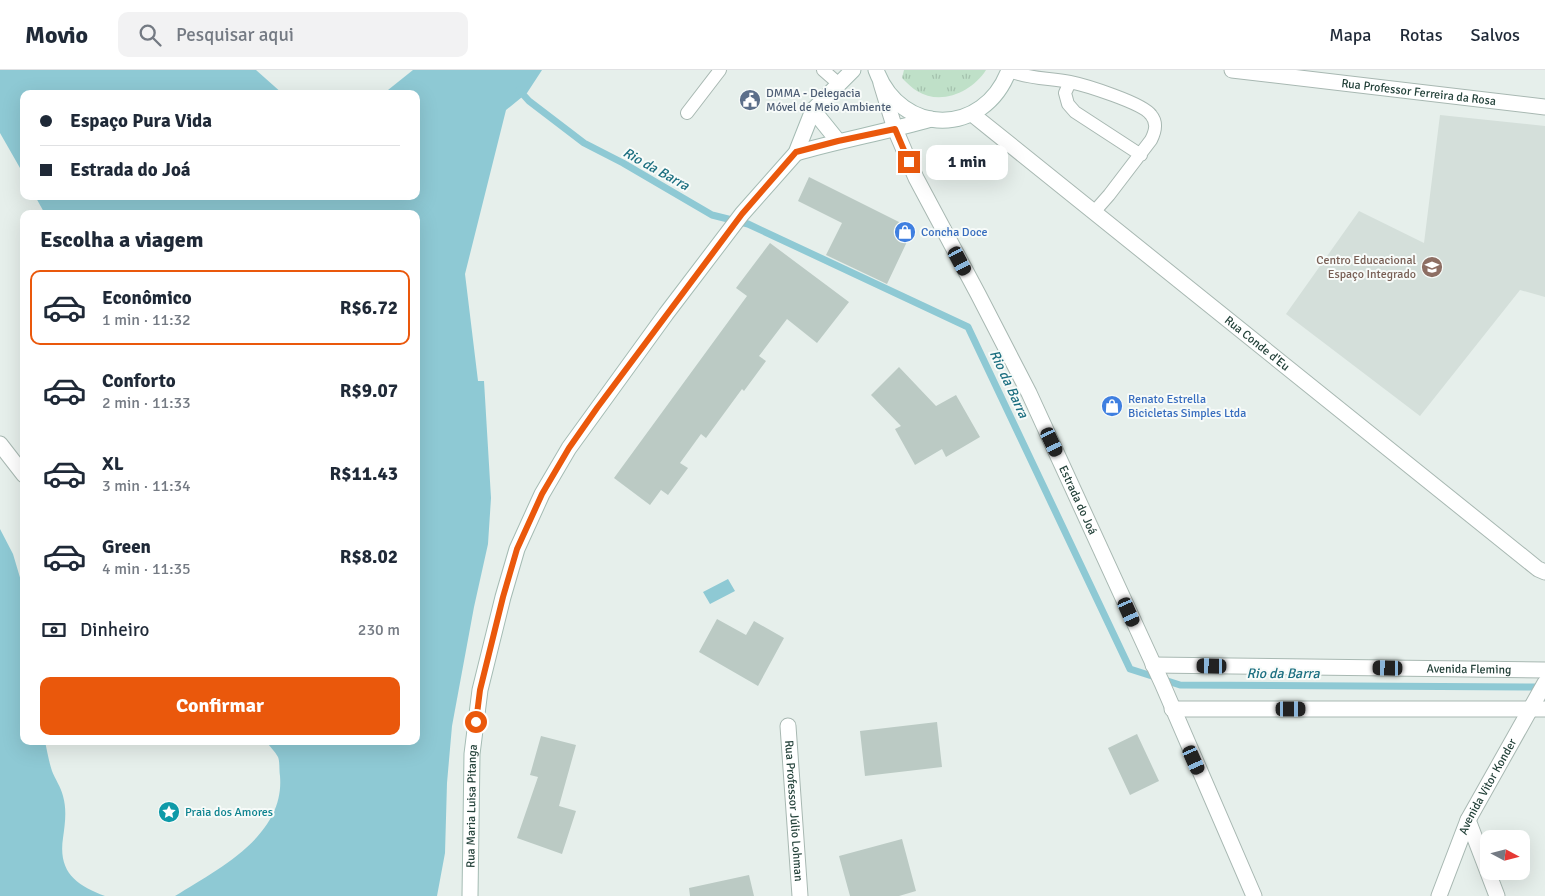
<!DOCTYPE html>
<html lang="pt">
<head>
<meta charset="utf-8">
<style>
  body { margin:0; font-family:Signika,sans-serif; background:#f2f2f3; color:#1f2937; height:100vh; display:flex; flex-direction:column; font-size:19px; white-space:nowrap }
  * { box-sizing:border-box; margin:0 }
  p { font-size:16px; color:#747a83 }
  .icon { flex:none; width:28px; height:28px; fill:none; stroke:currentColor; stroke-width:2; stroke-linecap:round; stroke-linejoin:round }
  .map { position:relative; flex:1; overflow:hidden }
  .side { position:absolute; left:20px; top:140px; width:400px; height:535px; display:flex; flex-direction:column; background:#fff; border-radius:10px; box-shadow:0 5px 20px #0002 }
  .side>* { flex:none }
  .top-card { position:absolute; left:20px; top:20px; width:400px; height:110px; border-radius:10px; box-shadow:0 5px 20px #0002; display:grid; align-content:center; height:110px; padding:0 20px; background:#fff }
  .needle { width:32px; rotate:97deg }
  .buttons { position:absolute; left:1480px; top:760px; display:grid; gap:10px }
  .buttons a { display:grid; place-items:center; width:50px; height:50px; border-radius:10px; background:#fff; box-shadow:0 5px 20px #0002; font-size:25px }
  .end { position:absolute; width:22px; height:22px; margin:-11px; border:6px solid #ea580c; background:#fff; box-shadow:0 0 0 2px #fff }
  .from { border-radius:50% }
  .bubble { position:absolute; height:35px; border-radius:10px; background:#fff; box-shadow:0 5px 20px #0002; font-size:16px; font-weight:700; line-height:35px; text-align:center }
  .car { position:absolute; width:15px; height:30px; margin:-15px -8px; border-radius:6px; box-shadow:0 0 4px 1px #0007; background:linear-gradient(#222 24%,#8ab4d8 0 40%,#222 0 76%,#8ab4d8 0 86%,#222 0) }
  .top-card b { display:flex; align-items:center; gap:18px; height:48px; font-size:19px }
  .top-card b+b { border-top:1px solid #e0e1e3 }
  .top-card i { width:12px; height:12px; background:#1f2937 }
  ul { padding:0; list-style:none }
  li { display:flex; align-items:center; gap:15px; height:75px; margin:0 10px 8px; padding:0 10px; border:2px solid transparent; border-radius:10px }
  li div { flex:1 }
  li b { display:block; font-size:19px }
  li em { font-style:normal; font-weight:700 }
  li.current { border-color:#ea580c }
  li>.icon { width:45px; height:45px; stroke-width:1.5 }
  h2 { padding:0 20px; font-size:22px; line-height:60px }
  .pay { display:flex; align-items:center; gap:12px; height:55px; padding:0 20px; font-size:19px }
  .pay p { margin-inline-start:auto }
  .button { display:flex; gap:10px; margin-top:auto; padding:10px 20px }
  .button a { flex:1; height:58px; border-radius:10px; background:#ea580c; color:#fff; font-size:20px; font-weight:700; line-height:58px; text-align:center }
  header { display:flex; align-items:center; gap:30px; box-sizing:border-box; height:70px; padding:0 25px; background:#fff; border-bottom:1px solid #e0e1e3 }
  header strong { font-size:24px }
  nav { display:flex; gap:28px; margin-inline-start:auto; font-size:18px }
  .search { width:350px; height:45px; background:#f2f2f3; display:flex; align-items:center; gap:12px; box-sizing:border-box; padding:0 18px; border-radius:10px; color:#747a83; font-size:19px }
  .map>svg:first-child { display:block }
  .built { fill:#d4dfda }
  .park { fill:url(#park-tufts) }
  .water { fill:#8ec9d4 }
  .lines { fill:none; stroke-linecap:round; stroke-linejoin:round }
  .stream { stroke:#8ec9d4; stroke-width:7 }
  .building { fill:#bbcac4 }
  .lane-casing { stroke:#a8b8b2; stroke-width:14 }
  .street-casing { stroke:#a8b8b2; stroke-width:17 }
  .secondary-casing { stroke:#a4bbb3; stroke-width:17 }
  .lane { stroke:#fff; stroke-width:12 }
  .street { stroke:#fff; stroke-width:15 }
  .secondary { stroke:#fff; stroke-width:15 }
  .route { stroke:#ea580c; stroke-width:6 }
  .labels { text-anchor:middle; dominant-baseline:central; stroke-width:4; stroke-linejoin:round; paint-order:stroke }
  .street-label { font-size:12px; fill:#24423a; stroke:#f7fbf9 }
  .service-label { font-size:12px; fill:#4e5e75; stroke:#f7fbf9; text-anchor:start }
  .shop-label { font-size:12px; fill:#366cbe; stroke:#f7fbf9; text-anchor:start }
  .education-label { font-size:12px; fill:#785e54; stroke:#f7fbf9; text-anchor:end }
  .culture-label { font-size:12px; fill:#0d838f; stroke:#f7fbf9; text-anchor:start }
  .water-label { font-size:14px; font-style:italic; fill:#1c6f80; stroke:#f7fbf9 }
</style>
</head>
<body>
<header>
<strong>Movio</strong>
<div class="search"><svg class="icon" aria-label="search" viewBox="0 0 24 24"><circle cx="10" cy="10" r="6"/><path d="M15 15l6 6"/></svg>Pesquisar aqui</div>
<nav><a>Mapa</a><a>Rotas</a><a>Salvos</a></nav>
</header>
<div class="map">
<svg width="1545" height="826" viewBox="0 0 1545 826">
  <defs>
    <pattern id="park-tufts" width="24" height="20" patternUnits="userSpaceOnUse" patternTransform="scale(1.25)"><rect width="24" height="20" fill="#bfe0c8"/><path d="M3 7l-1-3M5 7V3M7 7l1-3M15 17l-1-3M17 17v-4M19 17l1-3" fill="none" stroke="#a4c1ad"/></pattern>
  </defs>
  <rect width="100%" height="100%" fill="#e6efeb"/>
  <path class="built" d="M1440 45 1545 56V227L1520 220 1420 346 1286 244 1359 141 1424 173Z"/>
  <path class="park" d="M904 0H986C972 22 941 36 917 21 912 18 907 13 902 8Z"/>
  <path class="water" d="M0 0H256L283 24H24V105L0 63Z
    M413 0H542L527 23 506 40 465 204 478 311H484L491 428 488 474 474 537 452 656 447 713 445 783 437 826H175C218 799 285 766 280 706 279 700 280 692 278 687 275 681 269 676 266 671H416V144H45L35 126H416V24H383Z
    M0 459 13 484 24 521V671H45C47 681 49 692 52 701 55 709 61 717 63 726 67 740 65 754 63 768 58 802 76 815 105 826H0Z
    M728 509 735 521 710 534 703 522Z"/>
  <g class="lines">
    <path class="stream" d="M519 20 529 31 584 73 623 93 712 145 748 154 968 257 1130 599 1180 615 1542 617"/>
  </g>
  <path class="building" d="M809 107 913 159 887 214 826 185 842 153 798 131Z
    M770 173 849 232 817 273 787 249 759 286 766 291 744 321 742 319 706 368 701 364 680 393 688 398 668 425 661 420 650 435 614 408 747 226 736 218Z
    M899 297 936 336 956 325 980 367 946 387 942 379 915 395 895 359 901 356 871 325Z
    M717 549 746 565 754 551 784 568 758 616 699 582Z
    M937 652 942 697 865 706 860 661Z
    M1137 664 1159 711 1130 725 1108 678Z
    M541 666 576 675 559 736 576 741 562 784 517 768 538 707 530 705Z
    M902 769 916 821 899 826H850L839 786Z
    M749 805 754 826H690L689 818Z"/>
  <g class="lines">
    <g class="lane-casing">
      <path id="lane" d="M823 0 839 14
        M1009 1C1031 9 1048 8 1070 12 1085 15 1143 33 1151 45 1158 53 1155 62 1151 70L1109 125 1094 142
        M1070 12 1065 23 1068 34 1075 42 1141 85
        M687 43 720 0"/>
    </g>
    <g class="street-casing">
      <g id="street">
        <path id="s1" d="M1232 0 1545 37"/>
        <path id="s2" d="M881 13 895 59 916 108 978 224 1029 323 1162 613 1254 826"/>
        <path id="s3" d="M972 44 1538 499 1545 502"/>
        <path d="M0 374 24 405"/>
        <path id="s4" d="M1153 595 1545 600"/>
        <path d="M1172 639H1545"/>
        <path id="s5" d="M788 656 800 826"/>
        <path d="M1468 750 1497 826"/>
        <path id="s6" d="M1439 826 1468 750 1545 613"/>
      </g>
    </g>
    <g class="secondary-casing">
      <g id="secondary">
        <path d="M876 0C901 67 984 67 1009 0"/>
        <path d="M813 40 838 71"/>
        <path d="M796 83C841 70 886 62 931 49"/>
        <path id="s7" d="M470 826 472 684 480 620 503 527 517 479 542 424 569 378 666 244 742 144 796 83 813 40 853 0"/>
      </g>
    </g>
    <use href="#lane" class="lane"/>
    <use href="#street" class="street"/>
    <use href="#secondary" class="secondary"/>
  </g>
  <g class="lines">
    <path class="route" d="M476 652 480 620 503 527 517 479 542 424 569 378 597 338 742 144 796 82 838 71 895 59 909 92"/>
  </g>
  <defs>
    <g id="civic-disc" transform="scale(1.125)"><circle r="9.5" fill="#5c6f8a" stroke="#f7fbf9"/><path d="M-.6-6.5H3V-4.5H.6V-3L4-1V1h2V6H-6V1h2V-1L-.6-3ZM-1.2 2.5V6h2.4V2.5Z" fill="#fff"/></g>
    <g id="shop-disc" transform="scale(1.125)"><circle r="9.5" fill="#3f7fe0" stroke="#f7fbf9"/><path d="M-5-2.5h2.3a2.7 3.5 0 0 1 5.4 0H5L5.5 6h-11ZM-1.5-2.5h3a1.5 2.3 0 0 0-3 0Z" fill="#fff"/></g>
    <g id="school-disc" transform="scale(1.125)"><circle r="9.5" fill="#8d6e63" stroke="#f7fbf9"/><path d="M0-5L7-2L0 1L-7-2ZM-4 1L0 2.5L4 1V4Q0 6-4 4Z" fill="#fff"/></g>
    <g id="sight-disc" transform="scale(1.125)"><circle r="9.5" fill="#0f9aa8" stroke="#f7fbf9"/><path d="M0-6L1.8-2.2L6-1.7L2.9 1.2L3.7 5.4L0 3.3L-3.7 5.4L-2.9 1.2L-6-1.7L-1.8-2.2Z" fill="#fff"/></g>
  </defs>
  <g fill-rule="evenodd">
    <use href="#civic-disc" x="750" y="30"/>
    <use href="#shop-disc" x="905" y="162"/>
    <use href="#school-disc" x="1432" y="197"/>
    <use href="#shop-disc" x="1112" y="336"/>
    <use href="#sight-disc" x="169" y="742"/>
  </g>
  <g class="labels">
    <g class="street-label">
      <text stroke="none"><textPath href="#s1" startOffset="188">Rua Professor Ferreira da Rosa</textPath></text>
      <text stroke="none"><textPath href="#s3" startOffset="366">Rua Conde d'Eu</textPath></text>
      <text stroke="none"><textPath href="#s2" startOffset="462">Estrada do Joá</textPath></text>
      <text stroke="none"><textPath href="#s4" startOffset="316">Avenida Fleming</textPath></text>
      <text stroke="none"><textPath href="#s6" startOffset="120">Avenida Vitor Konder</textPath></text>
      <text stroke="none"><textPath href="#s7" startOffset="90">Rua Maria Luisa Pitanga</textPath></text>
      <text stroke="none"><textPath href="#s5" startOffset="85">Rua Professor Júlio Lohman</textPath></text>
    </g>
    <g class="service-label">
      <text x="766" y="23">DMMA - Delegacia<tspan x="766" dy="14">Móvel de Meio Ambiente</tspan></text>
    </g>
    <g class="shop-label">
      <text x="921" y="162">Concha Doce</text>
      <text x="1128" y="329">Renato Estrella<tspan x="1128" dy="14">Bicicletas Simples Ltda</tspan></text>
    </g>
    <g class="education-label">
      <text x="1416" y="190">Centro Educacional<tspan x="1416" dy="14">Espaço Integrado</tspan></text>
    </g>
    <g class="culture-label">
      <text x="185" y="742">Praia dos Amores</text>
    </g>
    <g class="water-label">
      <text transform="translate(656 99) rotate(29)">Rio da Barra</text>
      <text transform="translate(1009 314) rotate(65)">Rio da Barra</text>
      <text x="1283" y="603">Rio da Barra</text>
    </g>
  </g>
</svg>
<div class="buttons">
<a><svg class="needle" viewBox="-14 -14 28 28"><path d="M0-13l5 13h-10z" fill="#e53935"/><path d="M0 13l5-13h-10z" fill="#747a83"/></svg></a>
</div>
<i class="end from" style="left:476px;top:652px"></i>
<i class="end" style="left:909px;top:92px"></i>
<div class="bubble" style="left:926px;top:75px;width:82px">1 min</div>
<i class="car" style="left:960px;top:191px;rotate:152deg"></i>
<i class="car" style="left:1052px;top:372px;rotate:155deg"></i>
<i class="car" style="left:1129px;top:542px;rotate:156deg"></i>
<i class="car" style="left:1212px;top:596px;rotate:271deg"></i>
<i class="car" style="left:1388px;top:598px;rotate:271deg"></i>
<i class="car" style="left:1291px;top:639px;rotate:90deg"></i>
<i class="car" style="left:1194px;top:690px;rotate:156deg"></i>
<div class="top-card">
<b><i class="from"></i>Espaço Pura Vida</b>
<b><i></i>Estrada do Joá</b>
</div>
<section class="side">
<h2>Escolha a viagem</h2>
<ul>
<li class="current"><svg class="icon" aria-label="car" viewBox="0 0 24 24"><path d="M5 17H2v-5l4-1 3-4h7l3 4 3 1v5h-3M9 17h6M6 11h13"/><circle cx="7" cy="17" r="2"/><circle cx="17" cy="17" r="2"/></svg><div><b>Econômico</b><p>1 min · 11:32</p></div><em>R$6.72</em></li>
<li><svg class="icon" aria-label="car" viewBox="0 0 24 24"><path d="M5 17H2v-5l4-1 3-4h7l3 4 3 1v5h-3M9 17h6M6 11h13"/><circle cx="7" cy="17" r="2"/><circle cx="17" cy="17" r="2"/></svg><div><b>Conforto</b><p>2 min · 11:33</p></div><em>R$9.07</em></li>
<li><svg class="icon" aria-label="car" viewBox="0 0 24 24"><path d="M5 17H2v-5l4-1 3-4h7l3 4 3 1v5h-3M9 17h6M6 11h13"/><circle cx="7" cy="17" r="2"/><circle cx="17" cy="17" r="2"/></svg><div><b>XL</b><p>3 min · 11:34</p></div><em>R$11.43</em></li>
<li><svg class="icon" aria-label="car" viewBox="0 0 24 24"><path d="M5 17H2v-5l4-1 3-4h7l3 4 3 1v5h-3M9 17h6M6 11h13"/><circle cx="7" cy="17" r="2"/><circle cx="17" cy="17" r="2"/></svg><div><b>Green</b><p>4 min · 11:35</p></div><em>R$8.02</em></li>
</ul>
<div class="pay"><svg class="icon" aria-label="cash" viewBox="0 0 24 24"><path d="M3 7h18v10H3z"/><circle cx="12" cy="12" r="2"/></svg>Dinheiro<p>230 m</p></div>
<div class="button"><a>Confirmar</a></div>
</section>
</div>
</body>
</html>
